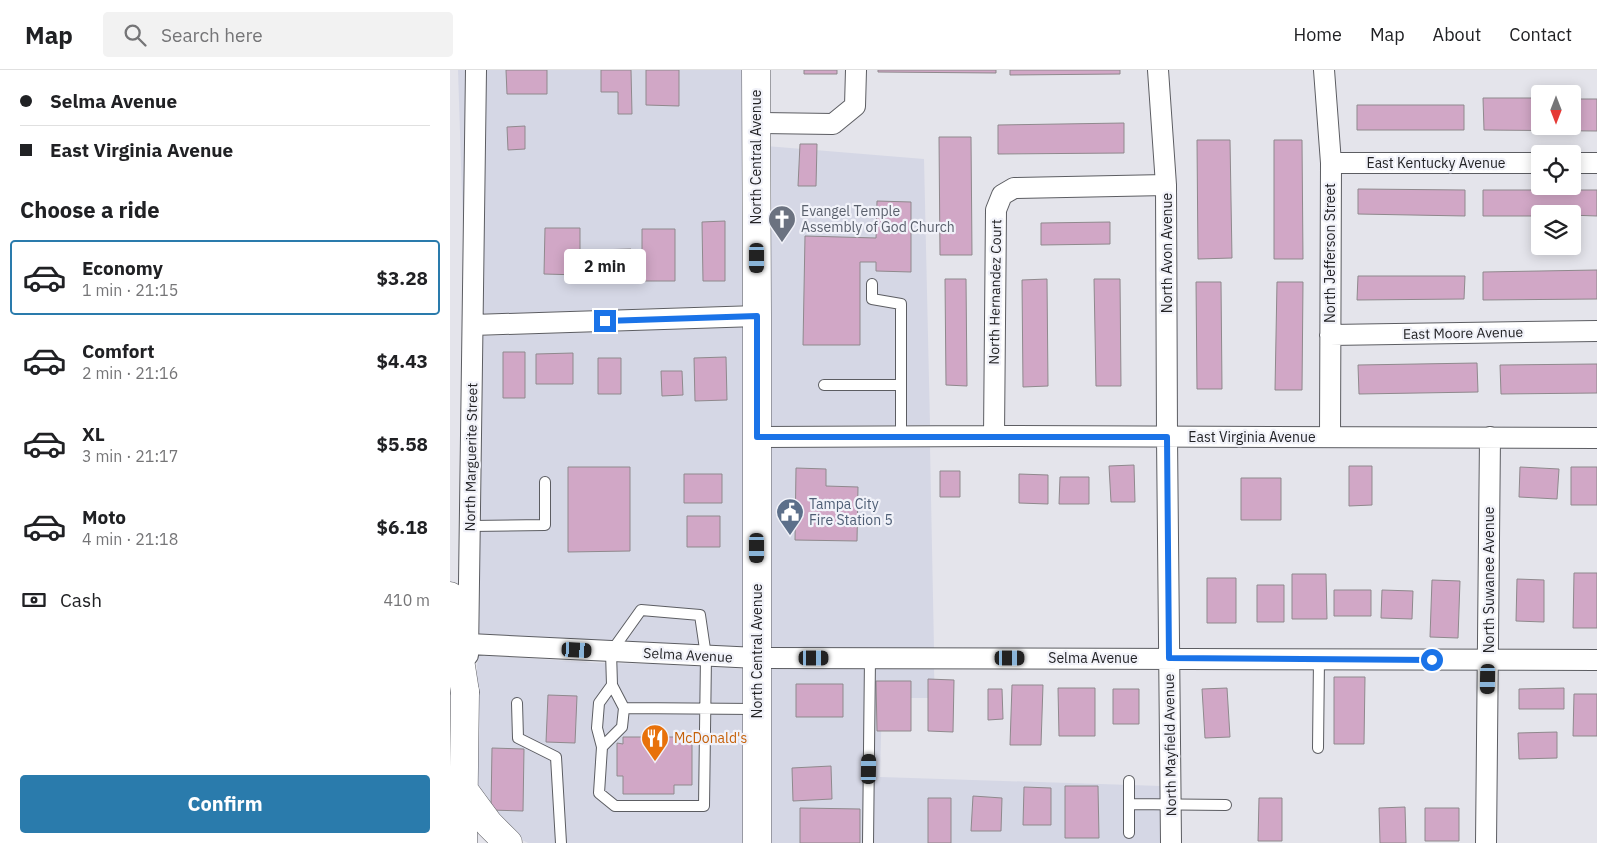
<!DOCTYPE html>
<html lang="en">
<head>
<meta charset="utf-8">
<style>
  body { margin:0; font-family:"IBM Plex Sans",sans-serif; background:#f2f2f2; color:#202124; height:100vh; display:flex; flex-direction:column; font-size:19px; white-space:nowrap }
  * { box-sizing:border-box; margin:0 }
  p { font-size:16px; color:#757577 }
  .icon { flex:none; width:28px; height:28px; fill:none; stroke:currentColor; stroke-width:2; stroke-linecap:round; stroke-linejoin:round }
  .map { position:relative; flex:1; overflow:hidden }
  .panel { display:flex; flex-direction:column; background:#fff; width:450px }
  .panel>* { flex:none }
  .hud { display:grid; align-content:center; height:110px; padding:0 20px; background:#fff }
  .needle { width:32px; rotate:180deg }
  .controls { position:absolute; left:1081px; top:15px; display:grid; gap:10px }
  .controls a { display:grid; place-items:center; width:50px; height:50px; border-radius:5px; background:#fff; box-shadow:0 2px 12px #0003; font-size:25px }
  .end { position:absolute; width:22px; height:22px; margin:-11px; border:6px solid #1a73e8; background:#fff; box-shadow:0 0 0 2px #fff }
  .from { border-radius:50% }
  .bubble { position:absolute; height:35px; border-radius:5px; background:#fff; box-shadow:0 2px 12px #0003; font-size:16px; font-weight:700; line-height:35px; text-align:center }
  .car { position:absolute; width:15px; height:30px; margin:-15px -8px; border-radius:6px; box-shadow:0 0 4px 1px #0007; background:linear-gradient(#222 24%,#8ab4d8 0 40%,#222 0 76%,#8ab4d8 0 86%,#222 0) }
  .hud b { display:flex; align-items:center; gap:18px; height:48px; font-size:19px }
  .hud b+b { border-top:1px solid #e0e0e0 }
  .hud i { width:12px; height:12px; background:#202124 }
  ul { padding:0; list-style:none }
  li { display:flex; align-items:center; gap:15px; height:75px; margin:0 10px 8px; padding:0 10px; border:2px solid transparent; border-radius:5px }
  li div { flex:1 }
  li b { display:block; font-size:19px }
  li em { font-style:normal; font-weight:700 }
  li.selected { border-color:#2a7bac }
  li>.icon { width:45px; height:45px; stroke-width:1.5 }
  h2 { padding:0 20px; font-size:22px; line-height:60px }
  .pay { display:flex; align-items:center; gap:12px; height:55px; padding:0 20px; font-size:19px }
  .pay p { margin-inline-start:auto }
  .action { display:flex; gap:10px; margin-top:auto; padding:10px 20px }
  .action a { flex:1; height:58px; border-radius:5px; background:#2a7bac; color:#fff; font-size:20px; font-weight:700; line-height:58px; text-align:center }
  header { display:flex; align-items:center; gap:30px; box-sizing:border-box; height:70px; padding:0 25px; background:#fff; border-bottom:1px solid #e0e0e0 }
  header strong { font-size:24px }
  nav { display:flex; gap:28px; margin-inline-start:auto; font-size:18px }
  .search { width:350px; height:45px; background:#f2f2f2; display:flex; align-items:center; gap:12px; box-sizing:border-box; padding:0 18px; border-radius:5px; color:#757577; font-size:19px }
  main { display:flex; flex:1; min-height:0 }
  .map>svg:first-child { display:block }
  .built { fill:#d5d7e5 }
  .building { fill:#d1a7c6; stroke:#8f898d }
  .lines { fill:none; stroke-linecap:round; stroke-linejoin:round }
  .lane-casing { stroke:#5c5d62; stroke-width:12 }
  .street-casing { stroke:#5c5d62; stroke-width:22 }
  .secondary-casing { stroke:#5c5d62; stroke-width:29 }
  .primary-casing { stroke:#5c5d62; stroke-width:29 }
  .highway-casing { stroke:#5c5d62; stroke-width:29 }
  .lane { stroke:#fff; stroke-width:10 }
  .street { stroke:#fff; stroke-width:20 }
  .secondary { stroke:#fff; stroke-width:28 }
  .primary { stroke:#fff; stroke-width:28 }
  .highway { stroke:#fff; stroke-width:28 }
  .route { stroke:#1a73e8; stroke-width:6 }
  .labels { text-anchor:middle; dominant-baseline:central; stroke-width:4.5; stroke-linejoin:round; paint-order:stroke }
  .street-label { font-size:14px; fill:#232326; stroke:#f1f2f9 }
  .worship-label { font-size:14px; fill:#5b616d; stroke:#f1f2f9; text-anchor:start }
  .service-label { font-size:14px; fill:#4e5e75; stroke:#f1f2f9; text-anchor:start }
  .food-label { font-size:14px; fill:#c56008; stroke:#f1f2f9; text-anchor:start }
</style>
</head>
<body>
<header>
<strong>Map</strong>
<div class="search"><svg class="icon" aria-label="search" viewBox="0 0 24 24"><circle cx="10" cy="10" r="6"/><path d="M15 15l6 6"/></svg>Search here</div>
<nav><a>Home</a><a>Map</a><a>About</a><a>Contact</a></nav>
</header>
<main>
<section class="panel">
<div class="hud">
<b><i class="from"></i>Selma Avenue</b>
<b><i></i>East Virginia Avenue</b>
</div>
<h2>Choose a ride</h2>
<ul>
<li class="selected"><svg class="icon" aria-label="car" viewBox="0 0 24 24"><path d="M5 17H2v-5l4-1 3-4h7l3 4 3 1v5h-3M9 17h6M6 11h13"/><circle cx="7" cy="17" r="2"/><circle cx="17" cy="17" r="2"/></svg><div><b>Economy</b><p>1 min · 21:15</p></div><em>$3.28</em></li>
<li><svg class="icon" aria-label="car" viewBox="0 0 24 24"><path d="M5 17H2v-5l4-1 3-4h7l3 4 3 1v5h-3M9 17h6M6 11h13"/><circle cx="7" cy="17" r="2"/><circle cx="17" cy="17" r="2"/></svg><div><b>Comfort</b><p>2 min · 21:16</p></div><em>$4.43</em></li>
<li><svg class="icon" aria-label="car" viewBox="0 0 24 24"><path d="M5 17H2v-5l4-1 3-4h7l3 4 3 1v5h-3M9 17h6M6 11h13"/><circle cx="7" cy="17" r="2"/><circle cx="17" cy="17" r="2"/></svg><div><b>XL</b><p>3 min · 21:17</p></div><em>$5.58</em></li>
<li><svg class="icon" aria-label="car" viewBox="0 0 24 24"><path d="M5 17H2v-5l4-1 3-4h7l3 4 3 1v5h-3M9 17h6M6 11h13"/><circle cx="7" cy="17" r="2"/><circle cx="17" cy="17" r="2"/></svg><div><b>Moto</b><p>4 min · 21:18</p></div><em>$6.18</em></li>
</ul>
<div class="pay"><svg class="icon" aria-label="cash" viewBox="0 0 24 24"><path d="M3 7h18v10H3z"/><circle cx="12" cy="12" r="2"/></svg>Cash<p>410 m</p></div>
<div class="action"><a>Confirm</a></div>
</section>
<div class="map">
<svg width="1147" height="773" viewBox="0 0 1147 773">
  <rect width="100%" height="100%" fill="#e4e4eb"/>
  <path class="built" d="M8 0H16L14 188Z
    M36 0H296L297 235 33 244Z
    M316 76 474 89 480 355 317 356Z
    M297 257V577L29 564 32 266Z
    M480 377 484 578H317V378Z
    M28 585 151 593 205 594 297 599V773H78L72 770 56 757 24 716 25 621Z
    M317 599H484L485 628H432L430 707 711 716V773H316Z"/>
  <path class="building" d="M56 0H97V24H57Z
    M151 0H181L182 44H168V22H151Z
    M196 0H229V36L196 35Z
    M354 0H387V4H354Z
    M428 0H546V3L428 2Z
    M560 0H670V4L560 5Z
    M1033 28H1090V56H1122V29H1147V61L1034 60Z
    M907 35H1014V60H907Z
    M674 53V83L548 84V55Z
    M75 56V79L58 80 57 57Z
    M489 67H521L522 185H490Z
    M747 70H780L782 188 748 189Z
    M824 70H852L853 189H824Z
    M350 74H367L366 116H348Z
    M908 119 1015 120V146L908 144Z
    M1033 120H1147V146L1090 144V146H1033Z
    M427 131 461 132V202L426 201V192H410V275H353L355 166 426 168Z
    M275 151V211H253L252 152Z
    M660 152V174L591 175V153Z
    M95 158H130V205L94 204Z
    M192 159H225V211H192Z
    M181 179 182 201 146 202 145 180Z
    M1147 200V229L1033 230V202Z
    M908 206H1015L1014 229 907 230Z
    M495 209H516L517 316 496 315Z
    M597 209 598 316 573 317 572 210Z
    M644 209H670L671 316H646Z
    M746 212H771L772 319H747Z
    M827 212H853L852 320H825Z
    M53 282H75V328H53Z
    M123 283V314H86V284Z
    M276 287 277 330 245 331 244 288Z
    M148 288H171V324H148Z
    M1027 293 1028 322 909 324 908 295Z
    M1147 294V323L1051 324 1050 295Z
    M211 301H232L233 325 212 326Z
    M684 395 685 432H661L659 396Z
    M899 396H922V435L899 436Z
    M118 397H180V481L118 482Z
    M1070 397 1109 399 1107 429 1069 427Z
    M1121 397H1147V435H1121Z
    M346 398 376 399V416L408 417 407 471 345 470Z
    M490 401H510V427H490Z
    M234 404H272V433H234Z
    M569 404 598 405V434L569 433Z
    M610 407H639V434H609Z
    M791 408H831V450H791Z
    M237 446H270V477H237Z
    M1124 503H1147V558H1123Z
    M842 504H876L877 549H842Z
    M757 508H786V553H757Z
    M1067 509 1094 510V552L1066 551Z
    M982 510 1010 511 1008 568 980 567Z
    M807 515H834V552H807Z
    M884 520H921V546H884Z
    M932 520 963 521 962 549 931 548Z
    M884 607H915L914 674H884Z
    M478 609 504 610 503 662 478 661Z
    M426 611H461V661H427Z
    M346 614H393V647H346Z
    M562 615H593L591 675H560Z
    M608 618H645V666H609Z
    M777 618 780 667 755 668 752 619Z
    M1114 618V639H1069V619Z
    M538 619H552L553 649 538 650Z
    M663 619H689V654H663Z
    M1124 624H1147V666H1123Z
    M98 625 127 626 125 673 96 672Z
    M1107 662V688L1069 689 1068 663Z
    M173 667H242V715H224V724H173V706H167V673L173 674Z
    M42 678 74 679 73 741 41 740Z
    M381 696 382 729 343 731 342 698Z
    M615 716H648L649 768H615Z
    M574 717 601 718V755H573Z
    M523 726 552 728 551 761H521Z
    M478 728H501V773H478Z
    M809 728H832V771H808Z
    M955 737 956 773H930L929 738Z
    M350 738 410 739V773H350Z
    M975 738H1009V771H975Z"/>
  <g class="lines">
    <g class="lane-casing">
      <path id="lane" d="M422 214V229L451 234V366
        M374 315H451
        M21 456 95 455V412
        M191 540 250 545 256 586 254 736H165L149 723 152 677 172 657 174 638 162 615 161 582Z
        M67 633 68 668 106 687 111 773
        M174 638 306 639
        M152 677 147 658 149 633 162 615
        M868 678 869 589
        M679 711V763
        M679 734 776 735
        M418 773 420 588"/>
    </g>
    <g class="street-casing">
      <path id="street" d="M708 0 716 115 717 367 721 773
        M874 0 881 93 880 367
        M306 53 383 54 405 36 406 0
        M881 93H1090
        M1122 93H1147
        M23 255 307 246
        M880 265 1147 261
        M544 366 546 140 552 125 564 118 716 115
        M307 367 544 366 1147 368
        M19 574 307 588 1147 590
        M18 585 26 0
        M1036 773 1040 367"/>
    </g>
    <g class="secondary-casing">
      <path id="secondary" d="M306 0 307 246V773"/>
    </g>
    <g class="primary-casing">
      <path id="primary" d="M14 720 39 754 58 773
        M13 773 15 622"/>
    </g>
    <g class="highway-casing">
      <path id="highway" d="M0 526 15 622"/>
    </g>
    <use href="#lane" class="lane"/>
    <use href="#street" class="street"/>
    <use href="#secondary" class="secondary"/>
    <use href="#primary" class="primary"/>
    <use href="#highway" class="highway"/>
  </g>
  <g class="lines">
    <path class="route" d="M155 251 307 246V367H717L719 588 982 590"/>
  </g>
  <defs>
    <g id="church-pin" transform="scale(1.4375)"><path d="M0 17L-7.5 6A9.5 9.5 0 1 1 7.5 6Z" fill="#6b7280" stroke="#f1f2f9"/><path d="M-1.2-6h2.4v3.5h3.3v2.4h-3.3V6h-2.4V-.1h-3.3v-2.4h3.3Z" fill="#fff"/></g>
    <g id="civic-pin" transform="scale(1.4375)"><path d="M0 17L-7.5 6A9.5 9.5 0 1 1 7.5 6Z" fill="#5c6f8a" stroke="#f1f2f9"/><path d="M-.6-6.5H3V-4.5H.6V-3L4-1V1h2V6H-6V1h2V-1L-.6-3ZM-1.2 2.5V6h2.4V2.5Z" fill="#fff"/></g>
    <g id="restaurant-pin" transform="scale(1.4375)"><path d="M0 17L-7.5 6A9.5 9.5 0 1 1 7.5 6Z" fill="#e8710a" stroke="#f1f2f9"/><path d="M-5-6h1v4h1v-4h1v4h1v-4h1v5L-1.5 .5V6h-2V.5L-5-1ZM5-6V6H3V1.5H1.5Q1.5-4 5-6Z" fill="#fff"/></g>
  </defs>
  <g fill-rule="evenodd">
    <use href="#church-pin" x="332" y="149"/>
    <use href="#civic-pin" x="340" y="442"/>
    <use href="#restaurant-pin" x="205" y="668"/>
  </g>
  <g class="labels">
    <g class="street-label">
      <text transform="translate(306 87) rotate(-90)">North Central Avenue</text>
      <text x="986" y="93">East Kentucky Avenue</text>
      <text transform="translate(717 183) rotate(-90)">North Avon Avenue</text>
      <text transform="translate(880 183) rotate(-90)">North Jefferson Street</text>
      <text transform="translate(545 222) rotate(-89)">North Hernandez Court</text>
      <text transform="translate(1013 263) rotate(-1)">East Moore Avenue</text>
      <text x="802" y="367">East Virginia Avenue</text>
      <text transform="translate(21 387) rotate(-89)">North Marguerite Street</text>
      <text transform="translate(1039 510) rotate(-90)">North Suwanee Avenue</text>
      <text transform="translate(307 581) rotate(-90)">North Central Avenue</text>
      <text transform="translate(238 585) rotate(3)">Selma Avenue</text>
      <text x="643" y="588">Selma Avenue</text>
      <text transform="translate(720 675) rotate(-91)">North Mayfield Avenue</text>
    </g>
    <g class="worship-label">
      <text x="351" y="141">Evangel Temple<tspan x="351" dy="16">Assembly of God Church</tspan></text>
    </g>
    <g class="service-label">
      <text x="359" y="434">Tampa City<tspan x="359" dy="16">Fire Station 5</tspan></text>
    </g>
    <g class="food-label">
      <text x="224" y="668">McDonald's</text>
    </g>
  </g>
</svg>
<div class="controls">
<a><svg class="needle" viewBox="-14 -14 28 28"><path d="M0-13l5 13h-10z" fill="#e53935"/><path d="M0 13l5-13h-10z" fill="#757577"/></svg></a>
<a><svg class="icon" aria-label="locate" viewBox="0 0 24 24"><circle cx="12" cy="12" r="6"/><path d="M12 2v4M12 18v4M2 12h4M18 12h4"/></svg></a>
<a><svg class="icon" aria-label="layers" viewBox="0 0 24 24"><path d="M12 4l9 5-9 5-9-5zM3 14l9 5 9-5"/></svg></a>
</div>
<i class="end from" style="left:982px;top:590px"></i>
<i class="end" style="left:155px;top:251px"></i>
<div class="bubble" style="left:114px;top:179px;width:82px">2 min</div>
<i class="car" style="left:307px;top:188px;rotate:180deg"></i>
<i class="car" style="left:307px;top:478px;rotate:180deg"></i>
<i class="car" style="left:127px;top:580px;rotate:93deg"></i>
<i class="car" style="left:364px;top:588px;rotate:90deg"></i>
<i class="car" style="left:560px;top:588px;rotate:90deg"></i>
<i class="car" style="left:1038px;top:609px;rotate:181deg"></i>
<i class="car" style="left:419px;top:699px;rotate:1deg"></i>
</div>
</main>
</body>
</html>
